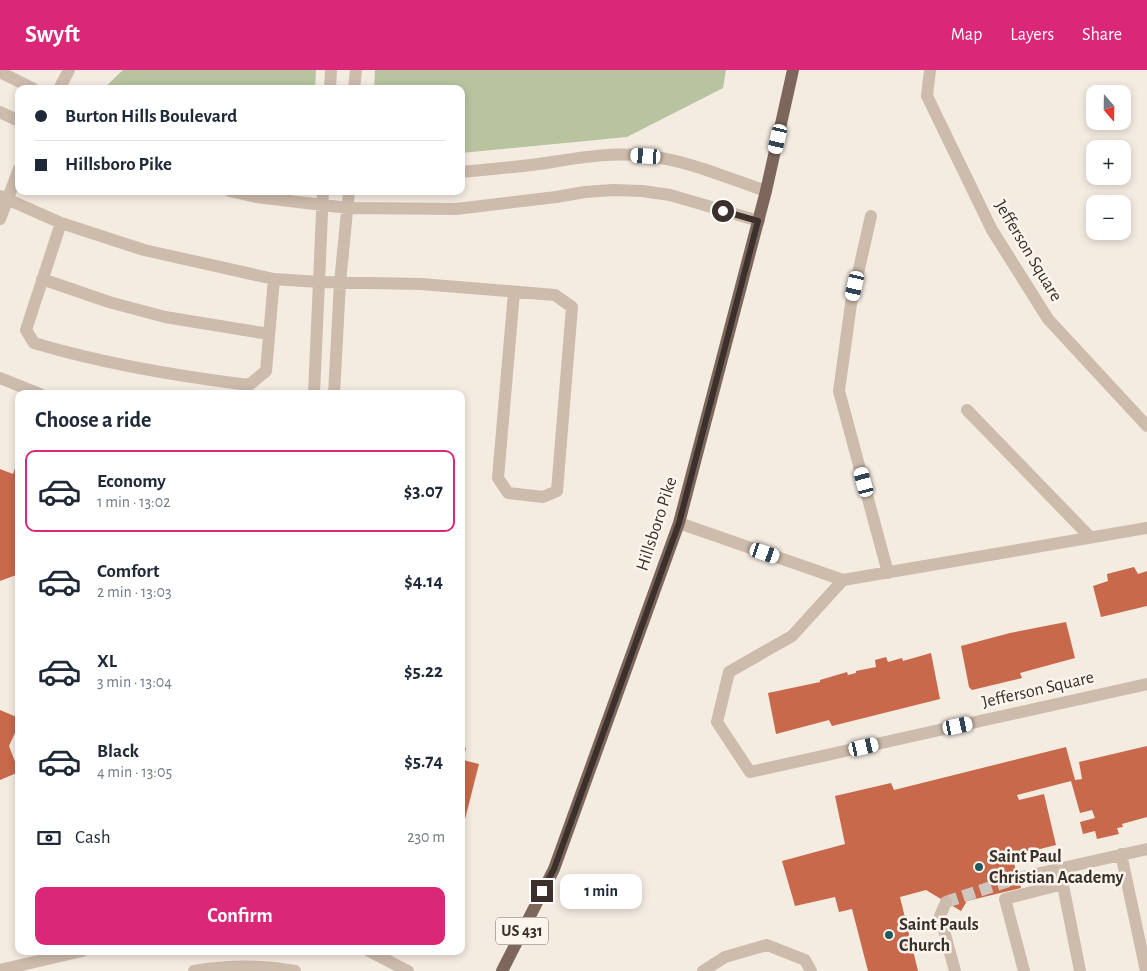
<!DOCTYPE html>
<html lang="en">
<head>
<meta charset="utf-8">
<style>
  body { margin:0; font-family:"Alegreya Sans",sans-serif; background:#f2f2f3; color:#1f2937; height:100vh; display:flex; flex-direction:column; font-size:19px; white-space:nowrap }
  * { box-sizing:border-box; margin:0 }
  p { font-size:16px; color:#747a83 }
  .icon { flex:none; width:28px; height:28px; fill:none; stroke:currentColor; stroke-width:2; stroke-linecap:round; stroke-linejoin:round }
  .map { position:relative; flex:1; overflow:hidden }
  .panel { position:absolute; left:15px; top:320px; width:450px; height:565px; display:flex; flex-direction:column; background:#fff; border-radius:10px; box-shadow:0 2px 8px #0003 }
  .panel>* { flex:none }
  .guide { position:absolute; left:15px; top:15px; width:450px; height:110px; border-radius:10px; box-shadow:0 2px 8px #0003; display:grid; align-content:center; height:110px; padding:0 20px; background:#fff }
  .needle { width:32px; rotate:160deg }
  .controls { position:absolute; left:1086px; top:15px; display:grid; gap:10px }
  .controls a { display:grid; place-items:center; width:45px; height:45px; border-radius:10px; background:#fff; box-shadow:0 2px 8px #0003; font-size:25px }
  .end { position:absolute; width:22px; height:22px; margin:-11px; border:6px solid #3b302b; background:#fff; box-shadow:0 0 0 2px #fff }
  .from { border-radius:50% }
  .bubble { position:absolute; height:35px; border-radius:10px; background:#fff; box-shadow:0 2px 8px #0003; font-size:16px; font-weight:700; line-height:35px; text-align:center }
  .car { position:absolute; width:15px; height:30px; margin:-15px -8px; border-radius:6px; box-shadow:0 0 4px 1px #0007; background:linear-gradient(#fff 24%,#345 0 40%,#fff 0 76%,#345 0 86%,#fff 0) }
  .guide b { display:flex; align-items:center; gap:18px; height:48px; font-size:19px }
  .guide b+b { border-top:1px solid #e0e1e3 }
  .guide i { width:12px; height:12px; background:#1f2937 }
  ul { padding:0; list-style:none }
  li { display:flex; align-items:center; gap:15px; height:82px; margin:0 10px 8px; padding:0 10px; border:2px solid transparent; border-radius:10px }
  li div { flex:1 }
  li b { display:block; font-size:19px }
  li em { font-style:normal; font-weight:700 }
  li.on { border-color:#db2777 }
  li>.icon { width:45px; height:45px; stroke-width:1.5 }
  h2 { padding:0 20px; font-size:22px; line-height:60px }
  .pay { display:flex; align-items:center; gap:12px; height:55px; padding:0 20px; font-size:19px }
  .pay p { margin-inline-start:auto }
  .button { display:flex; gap:10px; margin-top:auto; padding:10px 20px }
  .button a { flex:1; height:58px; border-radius:10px; background:#db2777; color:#fff; font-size:20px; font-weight:700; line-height:58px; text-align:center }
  header { display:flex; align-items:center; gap:30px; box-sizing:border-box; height:70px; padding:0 25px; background:#db2777; color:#fff }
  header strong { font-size:24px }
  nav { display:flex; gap:28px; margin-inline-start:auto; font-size:18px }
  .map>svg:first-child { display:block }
  .green { fill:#b8c4a0 }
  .building { fill:#c8694b }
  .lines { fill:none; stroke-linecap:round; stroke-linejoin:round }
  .minor-tunnel { stroke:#cfc6bd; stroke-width:12; stroke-dasharray:12 6; stroke-linecap:butt }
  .minor { stroke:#cdbbac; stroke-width:12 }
  .major { stroke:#7d675c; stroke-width:12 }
  .route { stroke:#3b302b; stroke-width:6 }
  .poi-dot { fill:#1f5a5e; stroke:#fbf5ee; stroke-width:2 }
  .labels { text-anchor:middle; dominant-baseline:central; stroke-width:5; stroke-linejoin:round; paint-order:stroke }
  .shield { fill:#fbf5ee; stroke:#756b66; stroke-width:1 }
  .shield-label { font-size:16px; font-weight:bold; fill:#3b302b }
  .street-label { font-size:18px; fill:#3b302b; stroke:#fbf5ee }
  .poi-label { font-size:18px; font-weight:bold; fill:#3b302b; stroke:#fbf5ee; text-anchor:start }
</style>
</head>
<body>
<header>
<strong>Swyft</strong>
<nav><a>Map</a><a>Layers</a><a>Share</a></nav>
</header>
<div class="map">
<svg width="1147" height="901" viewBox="0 0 1147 901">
  <rect width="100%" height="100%" fill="#f4ebe1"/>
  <path class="green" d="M123 0H316L315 19H103Z
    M375 0H726L723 18 627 67 461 83V19H374Z"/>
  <path class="building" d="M19 394V504L0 511V399L13 404 16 395Z
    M1134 497 1138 504 1147 501V536L1101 547 1093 516 1108 511 1107 504Z
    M1066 552 1075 588 1020 603 1022 608 972 620 969 617 961 576 1010 563Z
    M931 583 940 629 832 656 829 650 776 664 768 623 820 612V610L847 602 848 605 856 603V601L876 597 875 590 886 587 888 592 902 588 903 591Z
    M0 640 19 648V654L9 676 19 702 0 710Z
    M1147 676V747L1122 754 1123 757 1117 758 1119 764 1097 769 1095 761 1083 764 1080 752 1095 748 1092 740 1080 743 1071 711 1017 725 1019 730 1044 724 1056 775 1012 786 1021 818 967 831 961 841 926 820 900 827 918 901H868L852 839 839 842 835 827 795 836 782 791 845 774 835 726 891 713 894 720 1066 677 1075 710 1082 709 1079 692Z
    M461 677 466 678 463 690 479 694 462 761Z"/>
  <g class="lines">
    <path class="minor-tunnel" d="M946 832 1018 808"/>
    <path class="minor" d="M930 0 927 26 992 160 1048 249 1147 356
      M0 2 34 19
      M59 19 69 0
      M330 19 331 0
      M354 19 356 0
      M0 42 19 51
      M461 102C491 99 522 97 552 92 583 87 614 82 646 86 688 90 727 108 766 121
      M230 121 256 127 348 138 456 139 556 127 585 122 613 120 642 121 670 125 759 151
      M0 126 61 153 144 180 274 209 319 212 421 214 555 225 572 237 557 421 543 427 508 423 498 408 514 222
      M871 146 851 234 839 321 888 503
      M0 149 19 99
      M61 153 26 260 34 273C104 294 176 306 249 315L266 301 274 209
      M42 209 109 232 165 247 269 264
      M0 308 40 324
      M314 324 323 121
      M334 324 340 213 349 121
      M967 340 1090 467
      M679 453 843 510 1147 458
      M843 510 792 566 729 602 717 652 750 702 1147 614
      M1121 784 1146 901
      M1061 805 1080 901
      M1018 808 1147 779
      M946 832 940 846 955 901
      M369 881 408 901
      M0 900 82 881
      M194 901C228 895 262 895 295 901
      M703 901 725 887 767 875 805 890 811 901
      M1024 901 1005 829 1063 814"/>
    <path class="major" d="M502 901 554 799 679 453 766 121 793 0"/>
  </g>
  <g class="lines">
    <path class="route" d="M542 821 554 799 679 453 758 151 723 141"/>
  </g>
  <g class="poi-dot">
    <circle cx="979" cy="797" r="5"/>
    <circle cx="889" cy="865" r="5"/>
  </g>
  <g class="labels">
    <rect class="shield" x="496" y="847.5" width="52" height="27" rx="4"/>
    <g class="shield-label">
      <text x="522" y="861">US 431</text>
    </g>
    <g class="street-label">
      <text transform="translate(1028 181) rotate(59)">Jefferson Square</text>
      <text transform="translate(657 454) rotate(-72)">Hillsboro Pike</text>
      <text transform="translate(1038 620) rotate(-13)">Jefferson Square</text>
    </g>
    <g class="poi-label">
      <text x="989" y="787">Saint Paul<tspan x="989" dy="21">Christian Academy</tspan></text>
      <text x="899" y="855">Saint Pauls<tspan x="899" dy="21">Church</tspan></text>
    </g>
  </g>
</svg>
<div class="controls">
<a><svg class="needle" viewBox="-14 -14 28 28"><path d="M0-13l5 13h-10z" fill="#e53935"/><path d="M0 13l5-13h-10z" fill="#747a83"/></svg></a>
<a>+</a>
<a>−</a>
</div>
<i class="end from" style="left:723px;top:141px"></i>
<i class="end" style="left:542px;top:821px"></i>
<div class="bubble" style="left:560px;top:804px;width:82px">1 min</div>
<i class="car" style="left:778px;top:69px;rotate:193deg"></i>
<i class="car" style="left:646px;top:86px;rotate:273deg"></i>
<i class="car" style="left:855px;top:216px;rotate:193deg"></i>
<i class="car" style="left:864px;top:412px;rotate:345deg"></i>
<i class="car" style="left:765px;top:483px;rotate:109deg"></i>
<i class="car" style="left:958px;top:656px;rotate:78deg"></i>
<i class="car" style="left:864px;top:677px;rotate:77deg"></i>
<div class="guide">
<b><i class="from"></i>Burton Hills Boulevard</b>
<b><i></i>Hillsboro Pike</b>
</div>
<section class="panel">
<h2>Choose a ride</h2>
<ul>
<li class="on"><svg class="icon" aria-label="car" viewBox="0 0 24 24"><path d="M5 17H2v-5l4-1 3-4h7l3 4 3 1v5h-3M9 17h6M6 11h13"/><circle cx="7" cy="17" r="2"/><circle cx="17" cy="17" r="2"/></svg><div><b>Economy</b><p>1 min · 13:02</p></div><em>$3.07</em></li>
<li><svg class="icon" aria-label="car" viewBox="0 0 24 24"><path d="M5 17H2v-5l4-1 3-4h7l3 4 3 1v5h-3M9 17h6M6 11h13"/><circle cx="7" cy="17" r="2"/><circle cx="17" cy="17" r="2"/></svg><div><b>Comfort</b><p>2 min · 13:03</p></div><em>$4.14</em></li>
<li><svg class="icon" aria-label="car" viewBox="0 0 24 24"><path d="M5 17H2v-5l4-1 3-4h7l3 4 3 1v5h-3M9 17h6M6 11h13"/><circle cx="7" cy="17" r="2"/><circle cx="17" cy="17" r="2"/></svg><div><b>XL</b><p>3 min · 13:04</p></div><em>$5.22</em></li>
<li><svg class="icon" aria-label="car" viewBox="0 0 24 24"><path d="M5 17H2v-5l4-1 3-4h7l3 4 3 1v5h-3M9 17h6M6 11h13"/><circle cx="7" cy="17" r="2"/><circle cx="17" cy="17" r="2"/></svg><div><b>Black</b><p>4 min · 13:05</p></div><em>$5.74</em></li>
</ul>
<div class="pay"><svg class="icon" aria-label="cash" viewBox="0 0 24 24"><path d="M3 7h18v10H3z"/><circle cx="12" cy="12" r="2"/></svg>Cash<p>230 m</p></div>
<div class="button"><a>Confirm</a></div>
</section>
</div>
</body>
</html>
